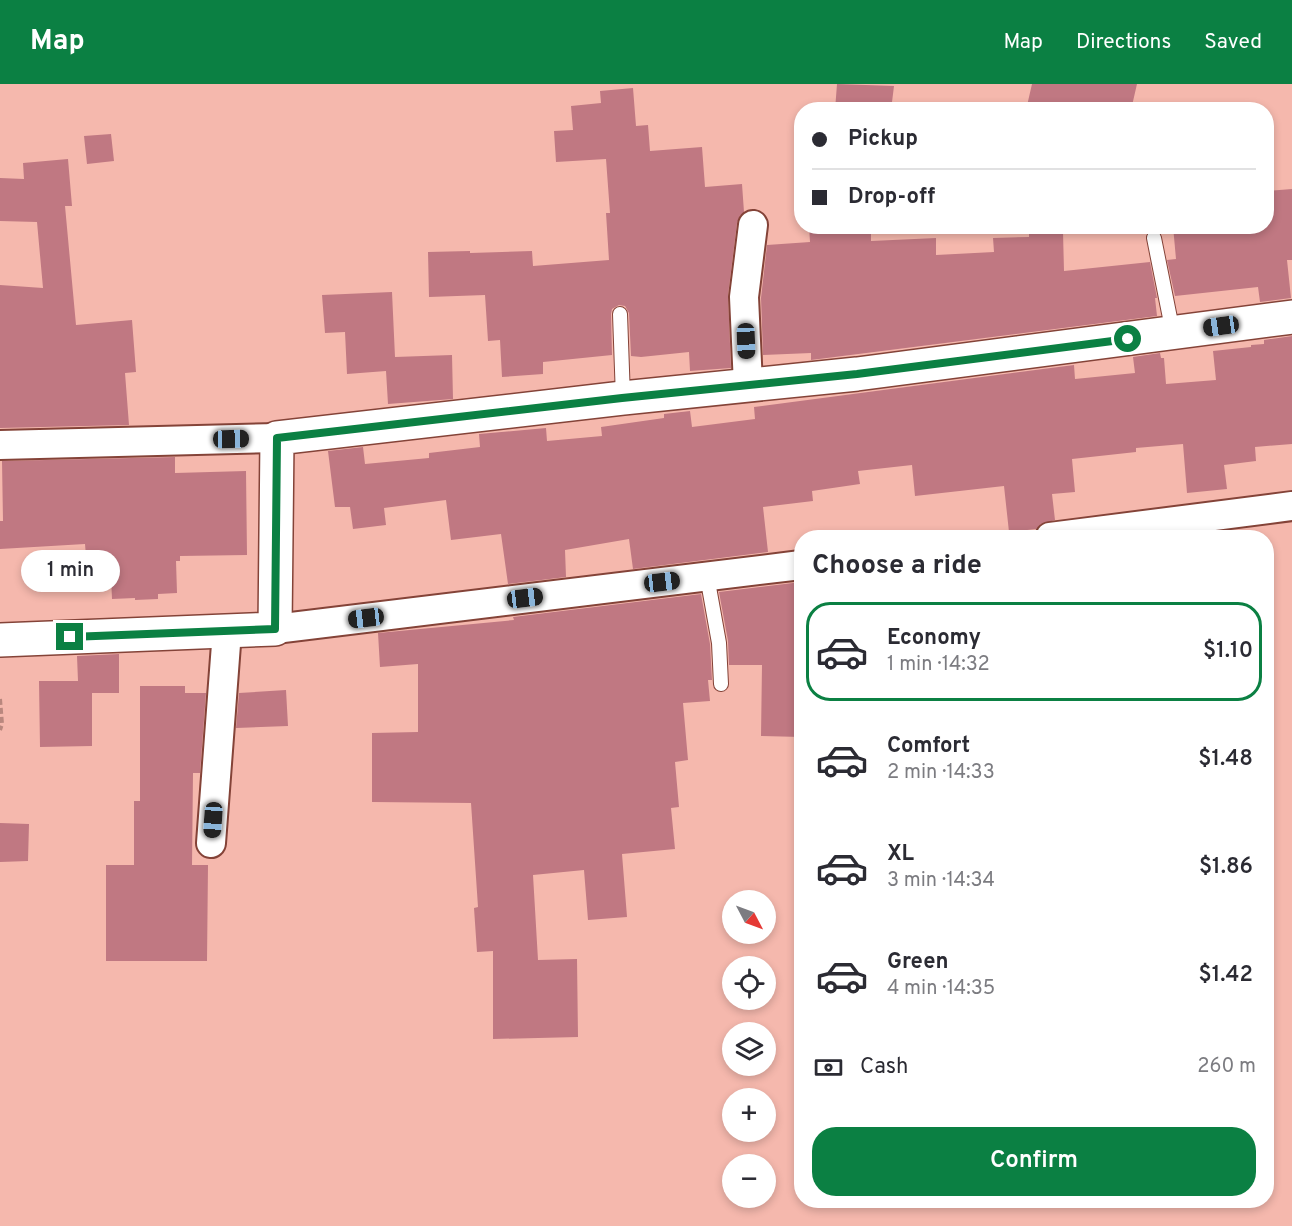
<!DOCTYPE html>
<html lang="en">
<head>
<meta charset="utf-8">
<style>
  body { margin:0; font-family:Overpass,sans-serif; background:#f7f7f7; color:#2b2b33; height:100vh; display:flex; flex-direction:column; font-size:22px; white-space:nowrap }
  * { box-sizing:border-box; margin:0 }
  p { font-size:20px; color:#7c7c81 }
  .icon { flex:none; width:33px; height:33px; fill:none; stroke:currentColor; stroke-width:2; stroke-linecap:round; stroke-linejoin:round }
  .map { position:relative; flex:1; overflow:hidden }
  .details { position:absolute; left:794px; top:446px; width:480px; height:678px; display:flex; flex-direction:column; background:#fff; border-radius:24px; box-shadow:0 3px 9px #0003 }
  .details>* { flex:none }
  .hud { position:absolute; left:794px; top:18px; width:480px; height:132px; border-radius:24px; box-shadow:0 3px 9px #0003; display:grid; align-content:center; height:132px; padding:0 18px; background:#fff }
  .needle { width:39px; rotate:131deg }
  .tools { position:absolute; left:722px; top:806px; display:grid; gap:12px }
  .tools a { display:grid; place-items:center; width:54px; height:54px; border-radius:50%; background:#fff; box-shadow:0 3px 9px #0003; font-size:30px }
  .end { position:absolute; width:27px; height:27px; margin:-14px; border:8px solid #0b8043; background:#fff; box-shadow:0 0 0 3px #fff }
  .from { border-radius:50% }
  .bubble { position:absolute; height:42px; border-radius:21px; background:#fff; box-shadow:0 3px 9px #0003; font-size:20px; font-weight:600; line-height:42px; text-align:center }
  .car { position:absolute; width:18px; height:36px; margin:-18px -9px; border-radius:8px; box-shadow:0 0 4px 2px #0007; background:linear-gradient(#222 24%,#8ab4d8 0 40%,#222 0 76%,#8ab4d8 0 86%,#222 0) }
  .hud b { display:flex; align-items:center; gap:21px; height:57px; font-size:22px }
  .hud b+b { border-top:2px solid #e1e1e2 }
  .hud i { width:15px; height:15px; background:#2b2b33 }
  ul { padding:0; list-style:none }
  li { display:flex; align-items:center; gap:18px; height:99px; margin:0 12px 9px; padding:0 6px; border:3px solid transparent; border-radius:24px }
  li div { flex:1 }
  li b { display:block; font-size:22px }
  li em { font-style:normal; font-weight:600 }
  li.selected { border-color:#0b8043 }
  li>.icon { width:54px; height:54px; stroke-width:1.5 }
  h2 { padding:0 18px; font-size:27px; line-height:72px }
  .pay { display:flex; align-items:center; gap:15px; height:66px; padding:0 18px; font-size:22px }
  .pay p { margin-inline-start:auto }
  .cta { display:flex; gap:12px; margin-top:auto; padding:12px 18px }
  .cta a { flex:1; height:69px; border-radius:24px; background:#0b8043; color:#fff; font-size:24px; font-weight:600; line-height:69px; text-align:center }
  header { display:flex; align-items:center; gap:36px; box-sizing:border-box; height:84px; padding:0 30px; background:#0b8043; color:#fff }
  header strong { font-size:28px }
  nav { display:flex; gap:33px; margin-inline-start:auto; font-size:21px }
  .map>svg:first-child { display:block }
  .building { fill:#c07882 }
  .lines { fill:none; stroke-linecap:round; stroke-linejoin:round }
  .service-casing { stroke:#844338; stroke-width:16 }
  .minor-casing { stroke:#844338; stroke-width:32 }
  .tertiary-casing { stroke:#844338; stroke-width:36 }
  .path { stroke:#b9877e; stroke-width:4; stroke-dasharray:6 3; stroke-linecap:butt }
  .service { stroke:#fff; stroke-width:14 }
  .minor { stroke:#fff; stroke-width:28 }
  .tertiary { stroke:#fff; stroke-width:33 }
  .route { stroke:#0b8043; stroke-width:8 }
</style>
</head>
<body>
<header>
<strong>Map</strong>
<nav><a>Map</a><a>Directions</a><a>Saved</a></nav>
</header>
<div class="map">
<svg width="1292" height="1142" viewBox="0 0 1292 1142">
  <rect width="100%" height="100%" fill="#f5b8ad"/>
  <path class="building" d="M837 0 894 2 891 26H835Z
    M1032 0H1137L1131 26H1026Z
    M633 4 636 42 648 41 650 67 702 63 705 103 742 100 744 128 740 132 737 139 728 211 731 284 690 287 689 268 641 273 631 272 629 229 625 222 619 221 612 225 611 230 612 271 543 278V290L502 293 500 256 488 257 485 211 429 213 428 168 470 167V169L532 167 533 182 609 176 606 129H610L606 75 556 78 554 47 573 46 571 22 601 19 600 7Z
    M111 50 114 77 87 80 84 52Z
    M68 75 72 122H65L76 241 132 236 136 288 125 289 129 341 0 344V201L43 204 37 138 0 137V94L24 95 23 79Z
    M1292 105V176H1287L1291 214 1260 218 1258 203 1175 212 1167 176 1176 175 1173 142H1266V107Z
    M809 142H871V157L936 154V171L994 168 993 154 1029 153V149L1063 148 1064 187 1150 178 1157 214H1155L1157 232 811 276V269L763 271 761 214 767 161 810 158Z
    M392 208 395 273 452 271 453 315 388 320 386 287 347 290 345 248 325 249 322 211Z
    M1292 252V360L1255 363 1256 377 1224 381 1227 405 1187 409 1183 360 1136 364V368L1072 375 1075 408 1052 410 1055 436 1041 440 1036 445 1009 448 1004 402 915 412 912 381 858 387 860 400 812 407 813 417 763 423 768 468 633 485 629 455 565 466 566 493 508 500 501 450 451 456 446 416 384 424 386 441 353 445 350 423H335L328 367 363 363 365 380 429 374V369L480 363 479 350 546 344 547 357 602 352 601 343 664 334V330L690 327 692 343 755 335 754 323 1074 281 1075 295 1135 289 1133 273 1160 269 1161 274H1164L1166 300 1216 296 1213 267 1251 263V261L1264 260V256Z
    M175 373V389L246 387 247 471 180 472V477H176L177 509 158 510V515L135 516V514L112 515 110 470 86 472 85 460 0 465V437H3L2 377Z
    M801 498V653L761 652 762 581H729L728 557 719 508Z
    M701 510 710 560 712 596H708L710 617 683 619 688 676 675 678 679 723 671 724 675 765 622 770 627 833 588 836 584 786 533 791 538 876 577 875 578 953 493 955V867L477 868 474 824 478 823 471 719 372 718V649L418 648V580L380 583 378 549 514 536 513 533Z
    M119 570V609H92V662L40 663 39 597H78L77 572Z
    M140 602H185V609H206L200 689H193L192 781H208L207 877H106V781H134V717H140Z
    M286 606 288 642 236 644 239 609Z
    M0 739 29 740 28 777 0 778Z"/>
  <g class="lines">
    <g class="service-casing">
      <path id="service" d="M1154 154 1173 249
        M620 230 623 314
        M707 492 719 559 721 600"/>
    </g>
    <g class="minor-casing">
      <path id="minor" d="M748 301 744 213 753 141
        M0 361 277 354
        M1050 453 1292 422
        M275 545 801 481
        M211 759 227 547"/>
    </g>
    <g class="tertiary-casing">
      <path id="tertiary" d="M0 556 275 545 277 354 623 314 857 290 1292 233"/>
    </g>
    <path class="path" d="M0 615 2 640 0 646"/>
    <use href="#service" class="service"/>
    <use href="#minor" class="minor"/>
    <use href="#tertiary" class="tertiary"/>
  </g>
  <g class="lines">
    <path class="route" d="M70 553 275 545 277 354 622 314 857 290 1128 255"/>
  </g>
</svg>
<div class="tools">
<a><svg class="needle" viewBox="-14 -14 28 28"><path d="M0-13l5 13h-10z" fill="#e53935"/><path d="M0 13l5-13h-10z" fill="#7c7c81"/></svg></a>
<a><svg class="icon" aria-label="locate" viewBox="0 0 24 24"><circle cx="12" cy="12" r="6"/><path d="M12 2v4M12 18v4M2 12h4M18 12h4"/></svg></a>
<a><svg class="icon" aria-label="layers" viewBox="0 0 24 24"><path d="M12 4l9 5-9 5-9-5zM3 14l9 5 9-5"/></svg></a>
<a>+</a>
<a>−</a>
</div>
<i class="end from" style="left:1128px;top:255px"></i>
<i class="end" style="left:70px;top:553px"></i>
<div class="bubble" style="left:21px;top:466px;width:99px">1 min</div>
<i class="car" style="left:1221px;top:242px;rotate:262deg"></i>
<i class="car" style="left:746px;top:257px;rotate:178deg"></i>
<i class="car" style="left:231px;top:355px;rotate:89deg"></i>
<i class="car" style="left:662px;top:498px;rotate:83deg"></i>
<i class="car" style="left:525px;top:514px;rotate:83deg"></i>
<i class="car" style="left:366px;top:534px;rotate:263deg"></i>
<i class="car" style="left:213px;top:736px;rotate:184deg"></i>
<div class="hud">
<b><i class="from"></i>Pickup</b>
<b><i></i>Drop-off</b>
</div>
<section class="details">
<h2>Choose a ride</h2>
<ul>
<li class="selected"><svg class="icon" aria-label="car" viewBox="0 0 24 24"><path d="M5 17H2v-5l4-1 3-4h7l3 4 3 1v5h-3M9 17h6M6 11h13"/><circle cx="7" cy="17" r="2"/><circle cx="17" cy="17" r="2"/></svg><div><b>Economy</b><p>1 min · 14:32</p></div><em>$1.10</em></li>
<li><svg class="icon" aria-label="car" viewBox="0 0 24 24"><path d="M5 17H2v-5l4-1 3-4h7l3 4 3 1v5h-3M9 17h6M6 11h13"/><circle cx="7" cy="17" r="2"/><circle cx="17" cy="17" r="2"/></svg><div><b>Comfort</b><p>2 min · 14:33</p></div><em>$1.48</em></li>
<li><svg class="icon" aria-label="car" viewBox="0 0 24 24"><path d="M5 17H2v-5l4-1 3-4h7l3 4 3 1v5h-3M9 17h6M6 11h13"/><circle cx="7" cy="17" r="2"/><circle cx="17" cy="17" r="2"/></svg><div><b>XL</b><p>3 min · 14:34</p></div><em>$1.86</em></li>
<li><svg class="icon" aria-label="car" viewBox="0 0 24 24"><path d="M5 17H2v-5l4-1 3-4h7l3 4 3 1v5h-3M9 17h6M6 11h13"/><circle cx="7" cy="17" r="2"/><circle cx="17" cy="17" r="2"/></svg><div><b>Green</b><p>4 min · 14:35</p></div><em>$1.42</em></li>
</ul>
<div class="pay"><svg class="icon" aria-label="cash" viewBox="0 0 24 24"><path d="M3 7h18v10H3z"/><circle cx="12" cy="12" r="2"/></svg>Cash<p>260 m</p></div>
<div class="cta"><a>Confirm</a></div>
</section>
</div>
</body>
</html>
